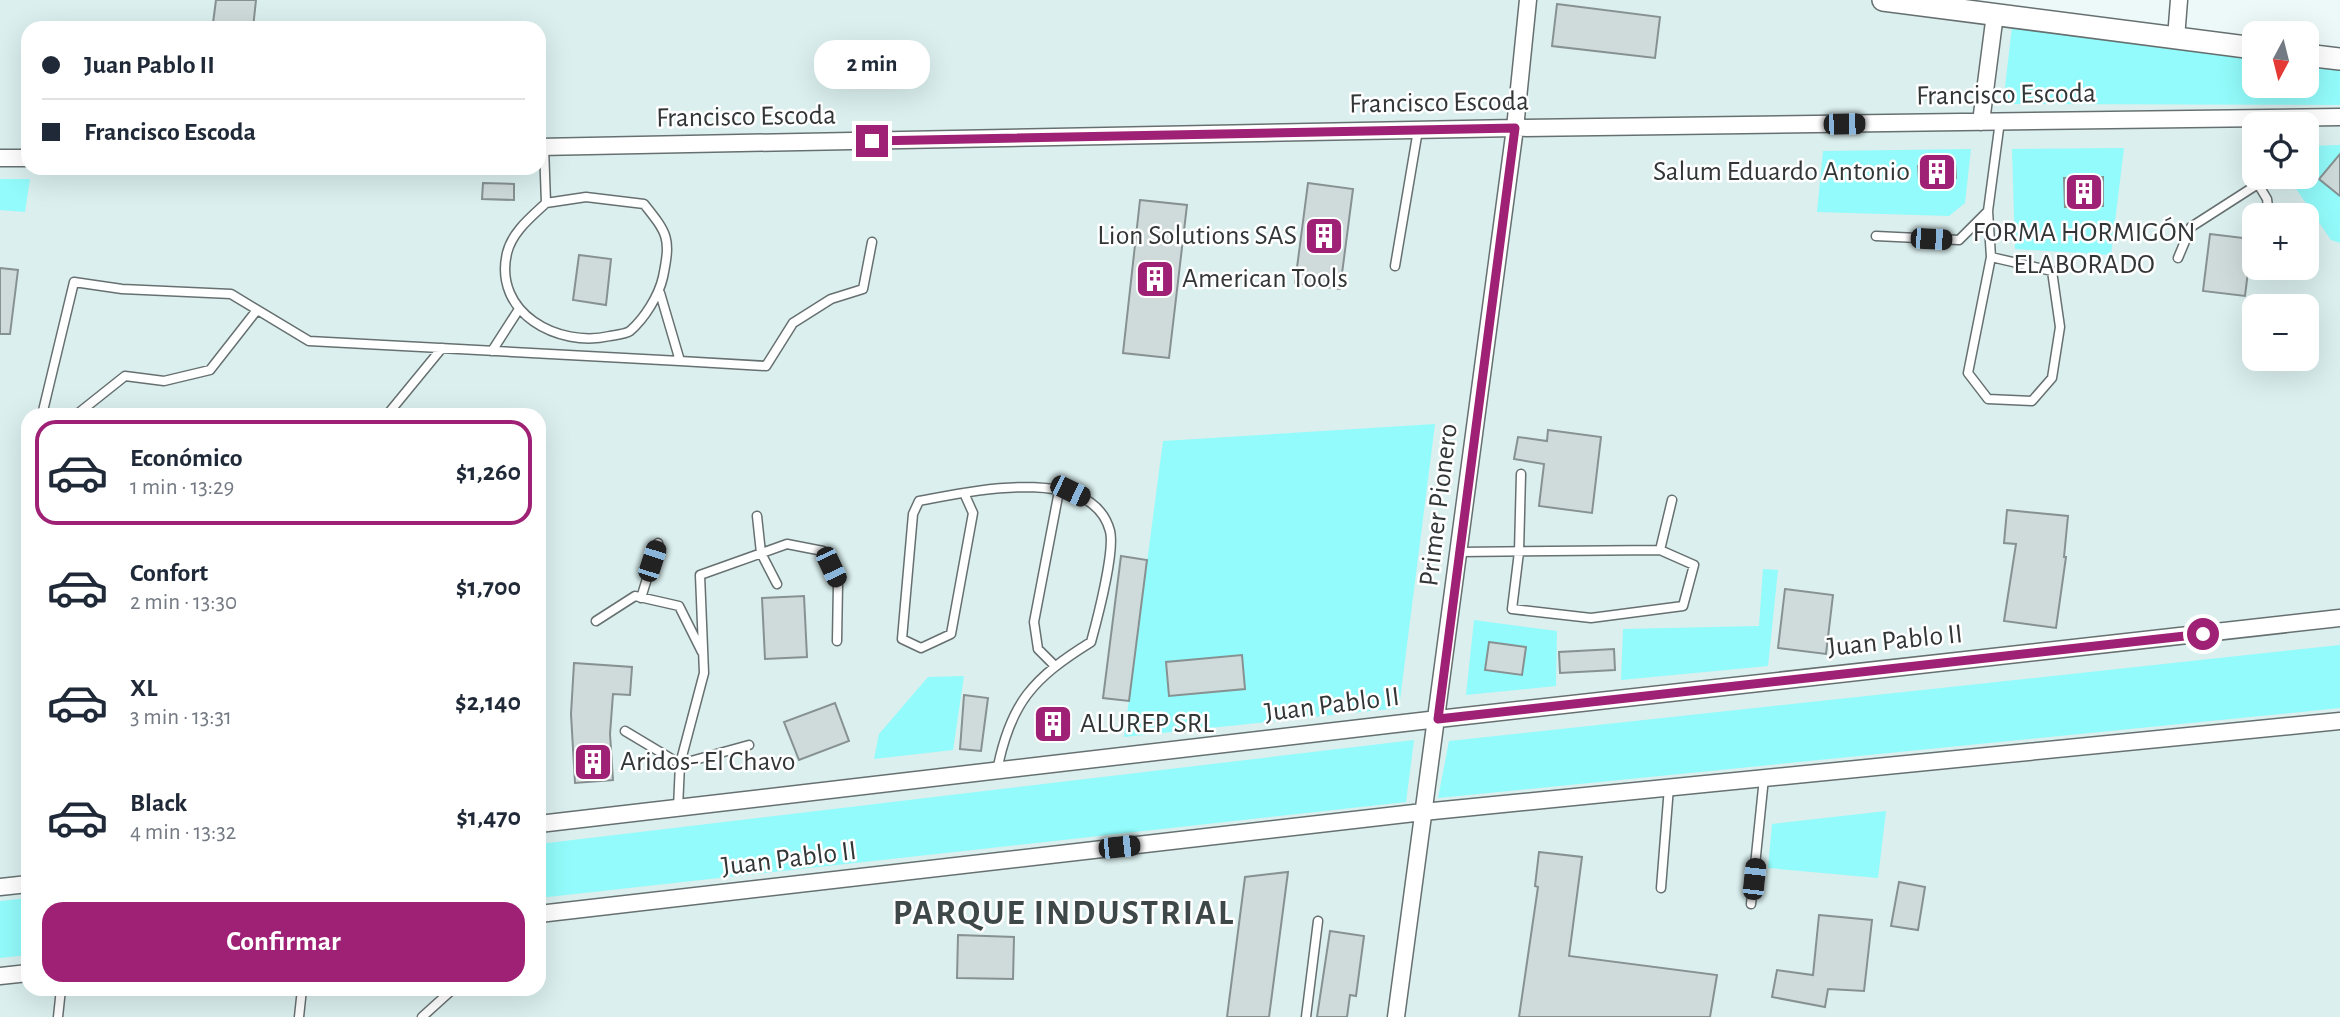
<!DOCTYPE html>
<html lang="es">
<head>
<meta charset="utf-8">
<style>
  body { margin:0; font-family:"Alegreya Sans",sans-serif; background:#f6f6f7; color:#1f2937; height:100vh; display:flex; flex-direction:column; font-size:26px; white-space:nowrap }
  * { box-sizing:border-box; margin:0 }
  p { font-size:23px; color:#747a83 }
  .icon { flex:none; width:38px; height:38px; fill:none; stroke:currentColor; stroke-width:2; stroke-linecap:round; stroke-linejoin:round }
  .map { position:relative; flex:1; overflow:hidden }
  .details { position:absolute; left:21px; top:408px; width:525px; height:588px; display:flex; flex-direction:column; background:#fff; border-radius:21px; box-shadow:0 7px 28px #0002 }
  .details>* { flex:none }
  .top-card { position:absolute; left:21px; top:21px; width:525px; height:154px; border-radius:21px; box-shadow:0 7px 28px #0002; display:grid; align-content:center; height:154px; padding:0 21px; background:#fff }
  .needle { width:46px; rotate:187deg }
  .tools { position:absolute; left:2242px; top:21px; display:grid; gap:14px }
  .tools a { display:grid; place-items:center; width:77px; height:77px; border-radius:14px; background:#fff; box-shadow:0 7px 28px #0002; font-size:35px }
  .end { position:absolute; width:32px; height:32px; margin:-16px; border:9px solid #9f2175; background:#fff; box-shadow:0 0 0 4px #fff }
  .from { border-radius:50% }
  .bubble { position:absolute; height:49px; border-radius:21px; background:#fff; box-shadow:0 7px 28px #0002; font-size:23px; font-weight:600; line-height:49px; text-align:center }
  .car { position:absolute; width:21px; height:42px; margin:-21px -10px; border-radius:9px; box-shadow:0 0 5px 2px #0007; background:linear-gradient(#222 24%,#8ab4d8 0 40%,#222 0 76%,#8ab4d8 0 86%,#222 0) }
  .top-card b { display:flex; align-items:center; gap:24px; height:66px; font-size:26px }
  .top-card b+b { border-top:2px solid #e0e1e3 }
  .top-card i { width:18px; height:18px; background:#1f2937 }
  ul { padding:12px 0 0; list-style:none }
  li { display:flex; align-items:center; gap:21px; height:105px; margin:0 14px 10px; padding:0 7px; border:4px solid transparent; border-radius:21px }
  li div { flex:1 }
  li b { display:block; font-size:26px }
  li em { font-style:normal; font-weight:600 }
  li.on { border-color:#9f2175 }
  li>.icon { width:63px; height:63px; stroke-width:1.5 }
  .primary-button { display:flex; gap:14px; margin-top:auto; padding:14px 21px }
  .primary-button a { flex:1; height:80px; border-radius:21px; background:#9f2175; color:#fff; font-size:28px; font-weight:600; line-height:80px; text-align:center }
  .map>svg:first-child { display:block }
  .built { fill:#daefee; fill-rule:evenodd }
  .green { fill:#93fbfb }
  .building { fill:#cfdada; stroke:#879191; stroke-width:2 }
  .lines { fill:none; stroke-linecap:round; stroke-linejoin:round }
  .service-casing { stroke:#677070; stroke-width:11 }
  .minor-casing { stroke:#677070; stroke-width:19 }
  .tertiary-casing { stroke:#677070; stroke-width:24 }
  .service { stroke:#fff; stroke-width:8 }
  .minor { stroke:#fff; stroke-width:16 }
  .tertiary { stroke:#fff; stroke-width:21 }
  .route { stroke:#9f2175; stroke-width:9 }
  .labels { text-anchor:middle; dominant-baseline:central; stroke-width:5; stroke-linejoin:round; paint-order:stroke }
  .street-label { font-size:28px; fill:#323636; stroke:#fff }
  .poi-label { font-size:28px; fill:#323636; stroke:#fff; text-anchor:start }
  .district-label { font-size:35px; font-weight:bold; letter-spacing:2px; fill:#3f4848; stroke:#fff }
</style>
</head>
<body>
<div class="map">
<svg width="2340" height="1017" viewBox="0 0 2340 1017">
  <rect width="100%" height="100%" fill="#edf9f8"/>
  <path class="built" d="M0 0H1883L2254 48V86H2306L2340 59V1017H0ZM28 28H539V168H28ZM2254 124H2306V177H2254ZM2254 215H2306V268H2254ZM2254 306H2306V359H2254ZM28 415H539V989H28Z"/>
  <path class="green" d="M2012 27 2254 57V86H2306L2307 63 2340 67V105L2003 104Z
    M2340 145V243L2331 240 2288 177H2306L2307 146Z
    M2124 148 2111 255 2015 249 2012 149Z
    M1971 149 1965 203 1949 216 1817 212 1823 151Z
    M0 179H30L25 212 0 210Z
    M1435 424 1399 708 1124 737 1163 441Z
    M1763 569 1778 570 1768 666 1621 680 1623 629 1759 626Z
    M1474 620 1557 631 1556 686 1466 695Z
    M2340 645V708L1438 798 1449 741Z
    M964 676 953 750 874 759 879 734 928 677Z
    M1414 740 1406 802 539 898V844Z
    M1886 811 1878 878 1768 868 1772 824Z
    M28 898V955L0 958V901Z"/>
  <path class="building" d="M216 0H256L253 28 213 23Z
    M1557 4 1660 17 1655 58 1552 46Z
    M2340 154V196L2319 179Z
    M1955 162 1956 178 1919 181 1918 166Z
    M2103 177V206L2065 207 2064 178Z
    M483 183 514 184V200L482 199Z
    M1308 183 1353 189 1340 289 1295 283Z
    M1140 200 1187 205 1169 358 1123 353Z
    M2210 234 2252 239 2245 296 2203 291Z
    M579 255 611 259 606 305 573 300Z
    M0 268 18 270 10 334H0Z
    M1548 430 1601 437 1592 513 1539 506 1544 464 1514 459 1518 437 1547 441Z
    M2007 510 2068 516 2064 557H2066L2056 628 2004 621 2016 544 2004 543Z
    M1121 556 1147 560 1129 701 1103 698Z
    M1785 589 1833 595 1826 654 1778 648Z
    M804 596 807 657 765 659 762 598Z
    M1489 642 1526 647 1522 675 1485 670Z
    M1614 649 1615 670 1560 673 1559 652Z
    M1242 655 1245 689 1169 696 1166 662Z
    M574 663 632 667 630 695 613 694 610 734 613 780 575 783 571 714Z
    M964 695 988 698 981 751 960 749Z
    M835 703 849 741 799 760 784 722Z
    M1063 707 1067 736 1043 740 1038 711Z
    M1539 852 1582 857 1569 956 1717 975 1710 1017H1519L1538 887 1535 886Z
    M1288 872 1269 1017H1227L1245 877Z
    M1899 882 1925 887 1918 930 1891 926Z
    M1819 915 1872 920 1864 991 1828 989 1825 1007 1772 997 1777 970 1813 975Z
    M1330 931 1364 936 1356 996 1350 995 1347 1017H1317Z
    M958 935 1014 937 1013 979 957 978Z"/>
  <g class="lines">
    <g class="service-casing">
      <path id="service" d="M2247 118 2254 154
        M544 147 546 203C531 217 512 232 507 253 493 313 558 348 610 336 616 335 626 334 630 331 645 318 659 295 663 277 671 238 668 234 644 204L586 197 546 203
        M2258 184 2267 199 2269 215
        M1876 236 1959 240 1988 211
        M1991 257 1968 373 1988 399 2032 401 2052 378 2060 327 2052 271 1991 257 1988 211 2000 121
        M2178 258 2191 227 2258 184 2257 177
        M1395 266 1418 130
        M660 293 680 361 766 366 793 323 831 299 863 289 872 242
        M492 351 519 309
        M42 415 74 282 122 289 231 294 309 341 680 361
        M76 415 125 376 164 381 210 370 257 310
        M387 415 442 348
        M1521 474 1519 552 1512 609 1591 618 1683 606 1694 565 1660 550 1672 500
        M964 493 973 513 951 634 921 648 902 639 913 514 919 501C968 492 1092 463 1110 531 1115 551 1097 620 1091 642 1033 678 1010 703 997 771
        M757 516 761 553 777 584
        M1459 552 1660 550
        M641 598 658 543
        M596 621 635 596 679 606 702 652
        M1054 665 1038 649 1034 622 1059 491
        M625 731 680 764 704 673 700 575 787 544 823 551 838 584 837 641
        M678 808 680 764 749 745
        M1661 888 1669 787
        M1751 904 1764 778
        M58 1017 61 989
        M299 1017 302 989
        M422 1017 453 989
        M1306 1017 1318 921"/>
    </g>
    <g class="minor-casing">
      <path id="minor" d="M2176 38 2179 0
        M1981 122 1995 14
        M539 147 1515 128 2340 117
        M0 158H28
        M539 824 1438 719 2340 618
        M0 887 28 884
        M539 914 1423 812 2340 721
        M0 976 28 973
        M1396 1017 1515 128 1528 0"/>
    </g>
    <g class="tertiary-casing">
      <path id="tertiary" d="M1883 0 2254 48
        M2306 55 2340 59"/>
    </g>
    <use href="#service" class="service"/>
    <use href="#minor" class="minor"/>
    <use href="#tertiary" class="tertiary"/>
  </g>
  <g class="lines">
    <path class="route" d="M872 141 1515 128 1438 719 2203 634"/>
  </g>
  <defs>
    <g id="building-square" transform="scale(2.0125)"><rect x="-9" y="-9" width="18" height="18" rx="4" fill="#9f2175" stroke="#fff"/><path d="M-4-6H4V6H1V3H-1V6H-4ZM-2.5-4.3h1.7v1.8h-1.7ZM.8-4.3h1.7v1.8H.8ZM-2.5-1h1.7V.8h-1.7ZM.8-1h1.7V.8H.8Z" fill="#fff"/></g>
  </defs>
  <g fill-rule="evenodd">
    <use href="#building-square" x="1937" y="172"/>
    <use href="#building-square" x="2084" y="192"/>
    <use href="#building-square" x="1324" y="236"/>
    <use href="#building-square" x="1155" y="279"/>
    <use href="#building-square" x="1053" y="724"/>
    <use href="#building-square" x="593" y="762"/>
  </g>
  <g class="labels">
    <g class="street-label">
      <text transform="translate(2006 95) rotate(-1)">Francisco Escoda</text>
      <text transform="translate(1439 103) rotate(-1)">Francisco Escoda</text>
      <text transform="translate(746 117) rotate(-1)">Francisco Escoda</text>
      <text transform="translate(1439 505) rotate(-83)">Primer Pionero</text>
      <text transform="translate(1895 641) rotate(-6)">Juan Pablo II</text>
      <text transform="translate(1332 705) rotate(-7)">Juan Pablo II</text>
      <text transform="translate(789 859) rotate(-7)">Juan Pablo II</text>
    </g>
    <g class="poi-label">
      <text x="1910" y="172" text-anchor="end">Salum Eduardo Antonio</text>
      <text x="2084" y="233" text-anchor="middle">FORMA HORMIGÓN<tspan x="2084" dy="32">ELABORADO</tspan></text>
      <text x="1297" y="236" text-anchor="end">Lion Solutions SAS</text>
      <text x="1182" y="279">American Tools</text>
      <text x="1080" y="724">ALUREP SRL</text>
      <text x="620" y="762">Aridos- El Chavo</text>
    </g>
    <g class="district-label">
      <text x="1064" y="913">PARQUE INDUSTRIAL</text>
    </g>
  </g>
</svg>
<div class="tools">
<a><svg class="needle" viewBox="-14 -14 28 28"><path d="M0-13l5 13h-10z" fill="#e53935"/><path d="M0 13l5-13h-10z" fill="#747a83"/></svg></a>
<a><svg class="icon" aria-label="locate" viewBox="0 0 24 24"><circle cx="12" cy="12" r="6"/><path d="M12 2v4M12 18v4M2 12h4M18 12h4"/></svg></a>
<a>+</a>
<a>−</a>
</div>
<i class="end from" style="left:2203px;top:634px"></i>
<i class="end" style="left:872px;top:141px"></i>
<div class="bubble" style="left:814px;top:40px;width:116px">2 min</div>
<i class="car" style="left:1844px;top:124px;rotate:89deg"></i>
<i class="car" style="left:1931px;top:239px;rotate:93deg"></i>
<i class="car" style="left:1070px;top:491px;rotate:116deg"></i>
<i class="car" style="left:652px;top:561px;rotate:18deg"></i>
<i class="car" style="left:831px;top:567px;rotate:155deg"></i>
<i class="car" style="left:1119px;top:847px;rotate:84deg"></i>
<i class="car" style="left:1754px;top:879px;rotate:6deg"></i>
<div class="top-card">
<b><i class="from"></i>Juan Pablo II</b>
<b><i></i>Francisco Escoda</b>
</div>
<section class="details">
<ul>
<li class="on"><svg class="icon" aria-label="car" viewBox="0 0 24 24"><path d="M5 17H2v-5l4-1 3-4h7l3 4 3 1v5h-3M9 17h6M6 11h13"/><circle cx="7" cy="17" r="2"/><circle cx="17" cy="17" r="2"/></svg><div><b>Económico</b><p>1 min · 13:29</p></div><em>$1,260</em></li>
<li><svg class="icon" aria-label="car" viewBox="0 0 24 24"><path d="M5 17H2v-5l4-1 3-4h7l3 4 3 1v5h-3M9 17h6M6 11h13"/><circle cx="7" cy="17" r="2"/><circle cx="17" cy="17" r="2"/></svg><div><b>Confort</b><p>2 min · 13:30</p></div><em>$1,700</em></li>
<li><svg class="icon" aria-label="car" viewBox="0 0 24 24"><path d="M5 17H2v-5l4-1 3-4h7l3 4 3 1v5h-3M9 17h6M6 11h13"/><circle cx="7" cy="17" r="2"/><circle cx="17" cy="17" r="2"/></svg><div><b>XL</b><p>3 min · 13:31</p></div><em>$2,140</em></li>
<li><svg class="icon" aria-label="car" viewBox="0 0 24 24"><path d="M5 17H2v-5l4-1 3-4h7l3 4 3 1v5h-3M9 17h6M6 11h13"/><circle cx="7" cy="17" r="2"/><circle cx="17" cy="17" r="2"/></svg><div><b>Black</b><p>4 min · 13:32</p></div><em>$1,470</em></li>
</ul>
<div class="primary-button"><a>Confirmar</a></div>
</section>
</div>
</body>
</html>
